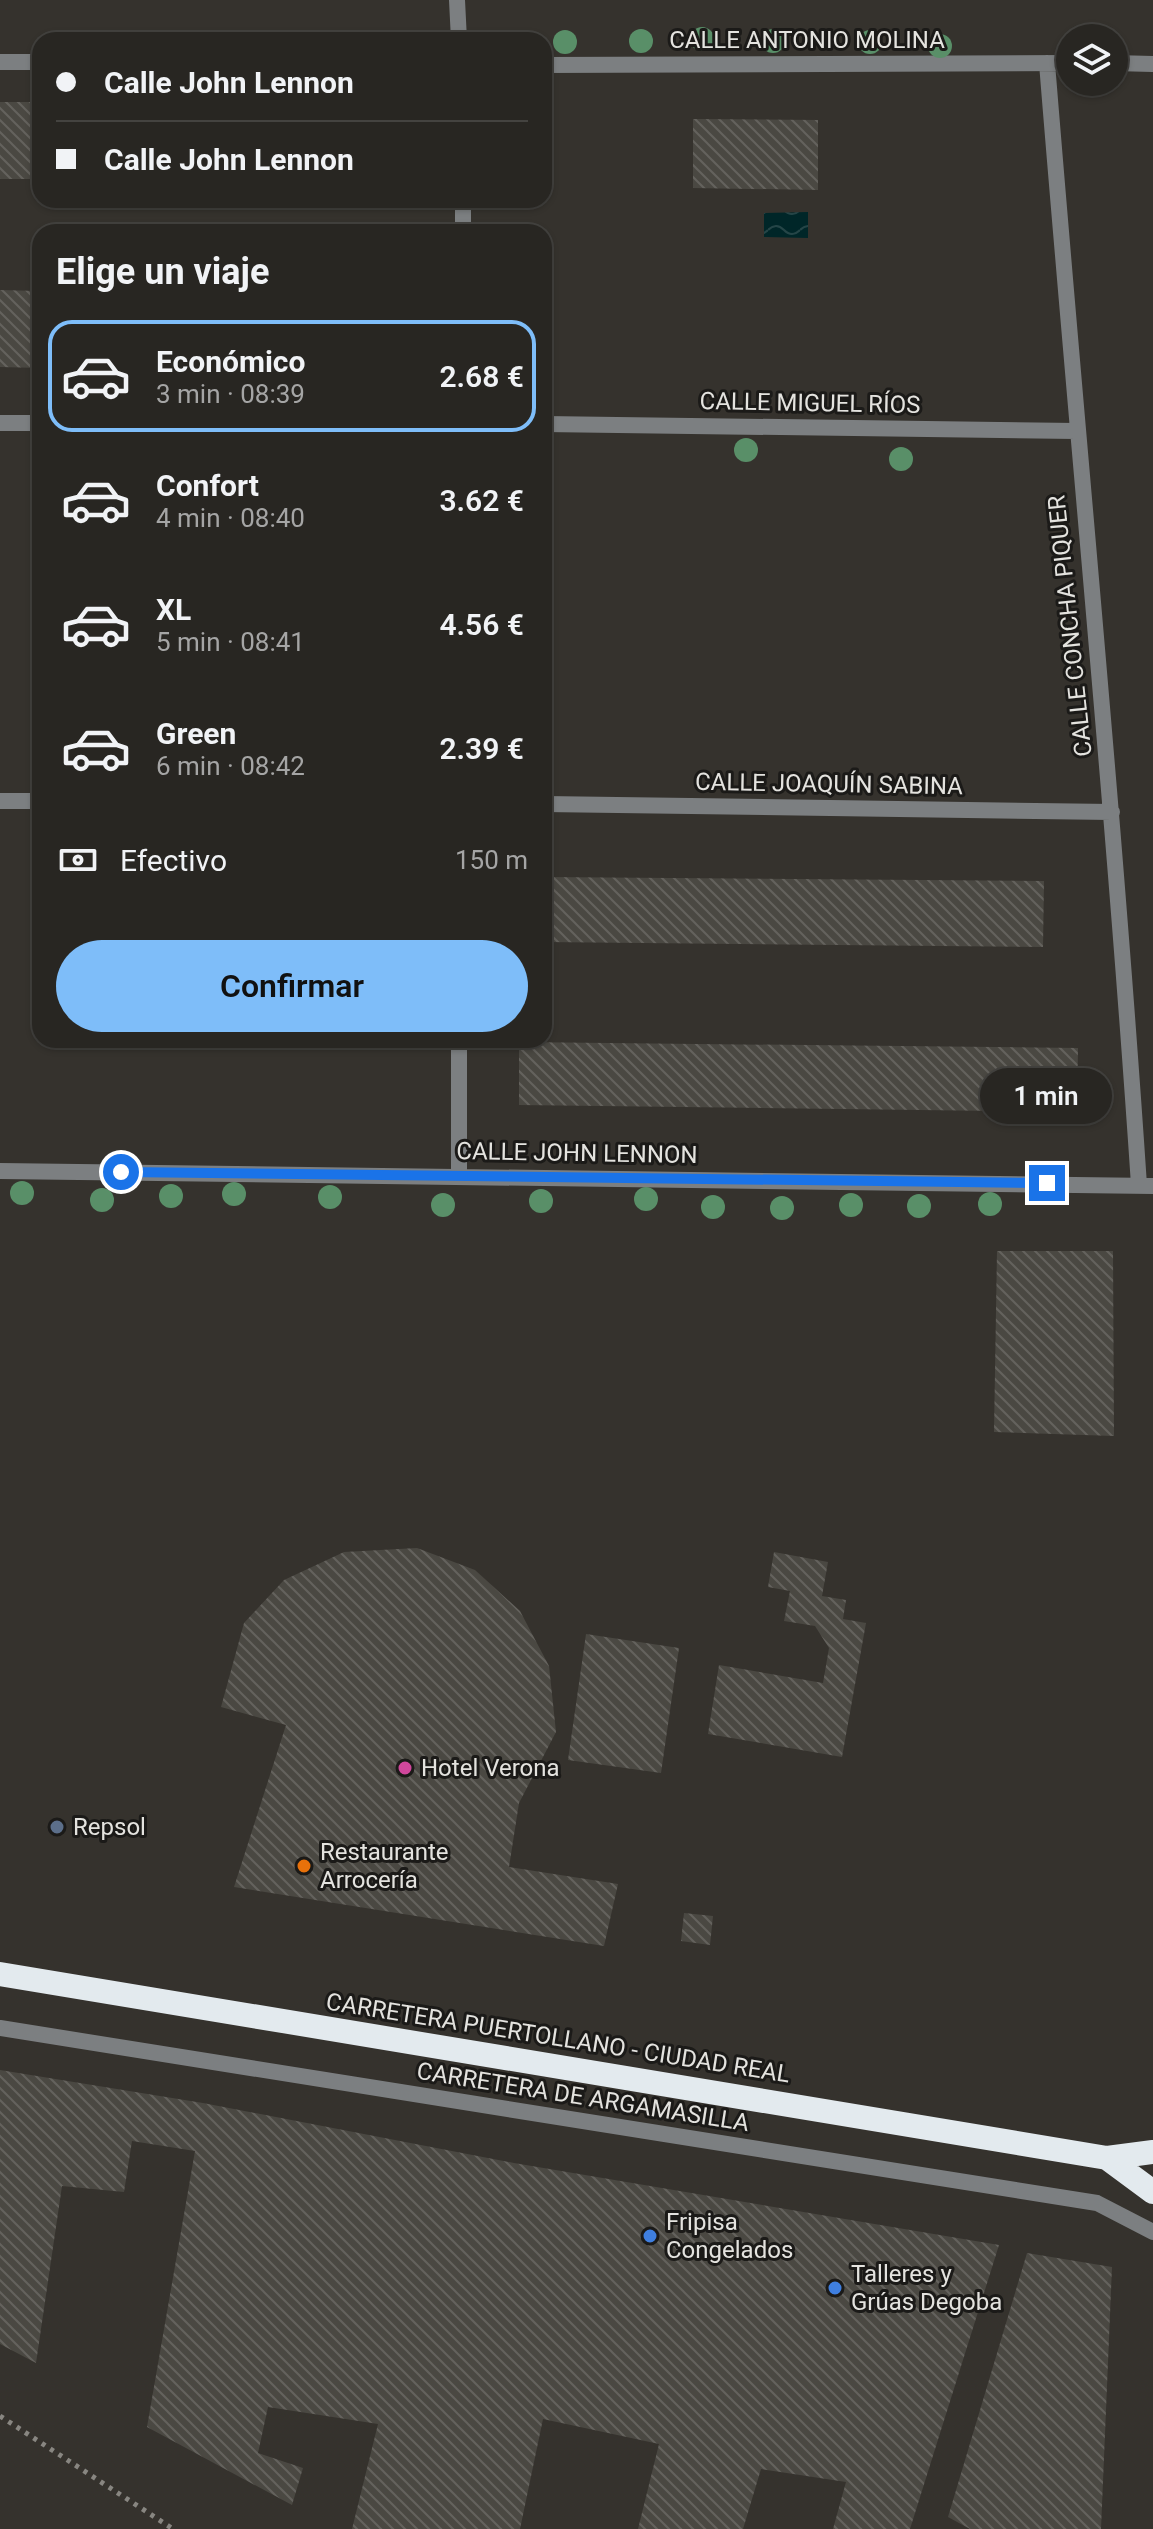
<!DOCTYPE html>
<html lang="es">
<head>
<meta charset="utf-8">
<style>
  body { margin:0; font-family:Roboto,sans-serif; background:#34322f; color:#f1f3f6; height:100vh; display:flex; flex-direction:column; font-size:30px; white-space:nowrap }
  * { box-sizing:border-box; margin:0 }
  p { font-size:26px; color:#a5a5a5 }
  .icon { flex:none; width:44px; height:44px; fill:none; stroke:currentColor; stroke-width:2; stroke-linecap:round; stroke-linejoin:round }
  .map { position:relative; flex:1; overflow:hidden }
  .details { position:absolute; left:32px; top:224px; width:520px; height:824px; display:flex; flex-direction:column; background:#282622; border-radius:24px; box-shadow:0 2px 6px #0004,0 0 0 2px #444340 }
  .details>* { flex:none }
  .guide { position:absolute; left:32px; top:32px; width:520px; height:176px; border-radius:24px; box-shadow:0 2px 6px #0004,0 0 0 2px #444340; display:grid; align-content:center; height:176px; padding:0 24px; background:#282622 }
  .controls { position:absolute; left:1056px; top:24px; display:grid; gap:16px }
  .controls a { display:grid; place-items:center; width:72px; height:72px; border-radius:50%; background:#282622; box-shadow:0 2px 6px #0004,0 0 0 2px #444340; font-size:40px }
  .end { position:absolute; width:36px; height:36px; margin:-18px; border:10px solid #1a73e8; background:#fff; box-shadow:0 0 0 4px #fff }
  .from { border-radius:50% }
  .bubble { position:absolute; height:56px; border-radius:28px; background:#282622; box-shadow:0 2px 6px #0004,0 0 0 2px #444340; font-size:26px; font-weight:600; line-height:56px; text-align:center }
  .guide b { display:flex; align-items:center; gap:28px; height:76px; font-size:30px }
  .guide b+b { border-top:2px solid #444340 }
  .guide i { width:20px; height:20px; background:#f1f3f6 }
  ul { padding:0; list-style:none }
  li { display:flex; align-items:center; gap:24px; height:112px; margin:0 16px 12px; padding:0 8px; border:4px solid transparent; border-radius:24px }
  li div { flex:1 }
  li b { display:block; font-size:30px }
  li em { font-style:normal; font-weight:600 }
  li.on { border-color:#7ebdf9 }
  li>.icon { width:72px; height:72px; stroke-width:1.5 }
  h2 { padding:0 24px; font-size:36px; line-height:96px }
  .pay { display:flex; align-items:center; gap:20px; height:88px; padding:0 24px; font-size:30px }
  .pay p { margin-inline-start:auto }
  .primary-button { display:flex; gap:16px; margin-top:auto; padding:16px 24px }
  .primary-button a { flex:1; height:92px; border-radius:48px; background:#7ebdf9; color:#111; font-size:32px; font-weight:600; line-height:92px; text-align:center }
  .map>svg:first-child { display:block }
  .water { fill:url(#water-waves) }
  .building { fill:url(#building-back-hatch) }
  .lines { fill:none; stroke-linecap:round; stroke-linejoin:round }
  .path { stroke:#888681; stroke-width:5; stroke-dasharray:4 6; stroke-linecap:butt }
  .lane { stroke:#7c7f81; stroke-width:16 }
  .street { stroke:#7c7f81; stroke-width:16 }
  .highway { stroke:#e3eaee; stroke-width:24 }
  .tree { fill:#598f68 }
  .route { stroke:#1a73e8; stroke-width:10 }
  .hotel-dot { fill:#d1479c; stroke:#1b1a18; stroke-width:3 }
  .service-dot { fill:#5c6f8a; stroke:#1b1a18; stroke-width:3 }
  .food-dot { fill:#e8710a; stroke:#1b1a18; stroke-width:3 }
  .shop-dot { fill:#3f7fe0; stroke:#1b1a18; stroke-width:3 }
  .labels { text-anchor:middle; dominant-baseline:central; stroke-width:6; stroke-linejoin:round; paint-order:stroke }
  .street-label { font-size:24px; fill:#e4e3df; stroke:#1b1a18 }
  .poi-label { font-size:24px; fill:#e4e3df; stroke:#1b1a18; text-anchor:start }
</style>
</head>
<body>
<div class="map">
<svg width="1153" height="2529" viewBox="0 0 1153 2529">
  <defs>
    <pattern id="water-waves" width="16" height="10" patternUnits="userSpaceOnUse" patternTransform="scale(2)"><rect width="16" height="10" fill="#002628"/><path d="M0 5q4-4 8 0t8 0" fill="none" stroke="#254547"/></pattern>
    <pattern id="building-back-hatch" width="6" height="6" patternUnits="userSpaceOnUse" patternTransform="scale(2)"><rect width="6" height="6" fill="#4a4842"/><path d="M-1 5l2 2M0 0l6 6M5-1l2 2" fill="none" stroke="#64625d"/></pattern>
  </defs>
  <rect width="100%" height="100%" fill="#35322d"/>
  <path class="water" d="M808 212V238L764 237V213Z"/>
  <path class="building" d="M0 102H40V179H0Z
    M693 119 818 120V190L693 188Z
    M0 290 40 291V368L0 367Z
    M544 877 1044 881 1043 947 544 942Z
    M519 1042 1078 1048 1077 1112 519 1105Z
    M997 1251H1113L1114 1436 994 1432Z
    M417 1548 475 1570 520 1611 549 1666 556 1732 519 1803 509 1867 618 1884 604 1946 234 1887 286 1725 221 1707 244 1623 284 1580 344 1552Z
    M774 1552 828 1562 822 1596 846 1600 843 1619 866 1623 842 1757 708 1734 719 1665 823 1683 829 1648 815 1626 784 1621 790 1591 768 1587Z
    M586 1634 679 1648 661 1773 568 1760Z
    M684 1913 713 1916 710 1945 681 1941Z
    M0 2070 203 2103 514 2163 999 2245 910 2529H833L846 2482 761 2469 743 2529H638L659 2444 543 2419 520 2529H352L378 2424 268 2407 258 2453 303 2468 292 2505 147 2427 195 2151 132 2141 124 2192 62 2186 36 2363 0 2344Z
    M1027 2253 1112 2267 1101 2529H970L948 2517Z"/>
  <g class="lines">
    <path class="path" d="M0 2416 173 2529"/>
    <path class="lane" d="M0 2028 1097 2203 1153 2232"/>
    <path class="street" d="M457 0 459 40
      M0 62H40
      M1047 63C1077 437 1114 810 1139 1185
      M1114 63 1153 64
      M544 65 1070 63
      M463 200V232
      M0 423H40
      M544 424 1076 431
      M0 801H40
      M544 804 1112 812
      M459 1040V1175
      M0 1171 1153 1186"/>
    <path class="highway" d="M0 1974 1107 2158 1153 2152
      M1107 2158 1153 2192"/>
  </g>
  <g class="tree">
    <circle cx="702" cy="39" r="12"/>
    <circle cx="641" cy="41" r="12"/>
    <circle cx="773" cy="41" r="12"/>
    <circle cx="565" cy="42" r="12"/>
    <circle cx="870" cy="42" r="12"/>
    <circle cx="940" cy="46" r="12"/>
    <circle cx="746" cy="450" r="12"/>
    <circle cx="901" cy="459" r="12"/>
    <circle cx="22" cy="1193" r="12"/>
    <circle cx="234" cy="1194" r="12"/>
    <circle cx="171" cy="1196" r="12"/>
    <circle cx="330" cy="1197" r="12"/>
    <circle cx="646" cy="1199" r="12"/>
    <circle cx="102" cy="1200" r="12"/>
    <circle cx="541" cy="1201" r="12"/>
    <circle cx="990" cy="1204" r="12"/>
    <circle cx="443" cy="1205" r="12"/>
    <circle cx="851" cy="1205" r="12"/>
    <circle cx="919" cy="1206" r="12"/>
    <circle cx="713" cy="1207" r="12"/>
    <circle cx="782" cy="1208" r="12"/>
  </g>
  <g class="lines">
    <path class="route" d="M121 1172 1047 1183"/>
  </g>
  <circle class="hotel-dot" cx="405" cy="1768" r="8"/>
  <circle class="service-dot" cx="57" cy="1827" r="8"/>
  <circle class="food-dot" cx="304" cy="1866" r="8"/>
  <g class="shop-dot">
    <circle cx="650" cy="2236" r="8"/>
    <circle cx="835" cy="2288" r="8"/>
  </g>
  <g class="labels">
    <g class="street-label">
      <text x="807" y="40">CALLE ANTONIO MOLINA</text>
      <text transform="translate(810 403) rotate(1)">CALLE MIGUEL RÍOS</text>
      <text transform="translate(1070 626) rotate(-96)">CALLE CONCHA PIQUER</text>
      <text transform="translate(829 784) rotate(1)">CALLE JOAQUÍN SABINA</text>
      <text transform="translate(577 1153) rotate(1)">CALLE JOHN LENNON</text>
      <text transform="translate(558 2038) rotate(9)">CARRETERA PUERTOLLANO - CIUDAD REAL</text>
      <text transform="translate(583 2097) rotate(9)">CARRETERA DE ARGAMASILLA</text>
    </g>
    <g class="poi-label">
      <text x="421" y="1768">Hotel Verona</text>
      <text x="73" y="1827">Repsol</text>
      <text x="320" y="1852">Restaurante<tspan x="320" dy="28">Arrocería</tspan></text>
      <text x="666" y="2222">Fripisa<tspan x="666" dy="28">Congelados</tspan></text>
      <text x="851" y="2274">Talleres y<tspan x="851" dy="28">Grúas Degoba</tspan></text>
    </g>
  </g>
</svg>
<div class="controls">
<a><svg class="icon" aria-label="layers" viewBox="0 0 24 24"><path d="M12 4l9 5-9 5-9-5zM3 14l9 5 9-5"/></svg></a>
</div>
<i class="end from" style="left:121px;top:1172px"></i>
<i class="end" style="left:1047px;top:1183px"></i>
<div class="bubble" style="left:980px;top:1068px;width:132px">1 min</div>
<div class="guide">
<b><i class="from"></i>Calle John Lennon</b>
<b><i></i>Calle John Lennon</b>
</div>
<section class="details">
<h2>Elige un viaje</h2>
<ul>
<li class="on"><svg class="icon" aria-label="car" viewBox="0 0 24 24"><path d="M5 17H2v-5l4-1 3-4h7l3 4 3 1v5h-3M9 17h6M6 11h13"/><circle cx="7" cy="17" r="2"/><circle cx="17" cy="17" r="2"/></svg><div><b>Económico</b><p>3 min · 08:39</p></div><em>2.68 €</em></li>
<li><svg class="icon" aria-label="car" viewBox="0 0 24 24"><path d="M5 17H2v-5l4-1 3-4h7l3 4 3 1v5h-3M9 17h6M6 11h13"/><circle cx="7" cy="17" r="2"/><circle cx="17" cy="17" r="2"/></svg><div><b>Confort</b><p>4 min · 08:40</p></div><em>3.62 €</em></li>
<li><svg class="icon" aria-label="car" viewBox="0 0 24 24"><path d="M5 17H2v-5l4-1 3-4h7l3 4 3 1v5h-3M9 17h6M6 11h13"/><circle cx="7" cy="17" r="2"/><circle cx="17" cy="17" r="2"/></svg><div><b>XL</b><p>5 min · 08:41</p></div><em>4.56 €</em></li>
<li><svg class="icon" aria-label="car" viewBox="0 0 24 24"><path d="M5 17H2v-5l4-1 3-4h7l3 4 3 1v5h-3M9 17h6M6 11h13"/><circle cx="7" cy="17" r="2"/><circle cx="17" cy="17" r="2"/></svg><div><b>Green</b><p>6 min · 08:42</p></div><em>2.39 €</em></li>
</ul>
<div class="pay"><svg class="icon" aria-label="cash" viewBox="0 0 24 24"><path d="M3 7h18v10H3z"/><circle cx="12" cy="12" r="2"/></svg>Efectivo<p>150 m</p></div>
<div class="primary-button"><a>Confirmar</a></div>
</section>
</div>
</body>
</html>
